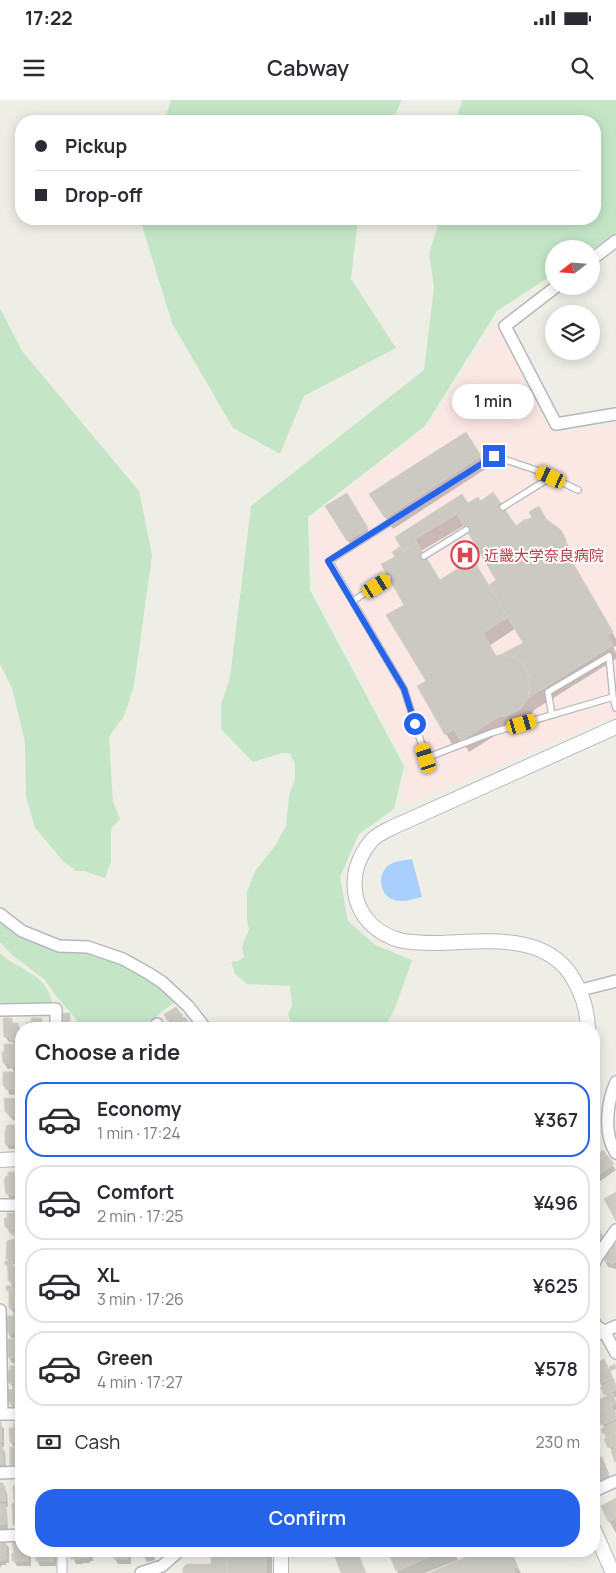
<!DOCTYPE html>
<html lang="en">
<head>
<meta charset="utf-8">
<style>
  body { margin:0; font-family:Manrope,"Noto Sans JP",sans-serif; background:#f7f7f7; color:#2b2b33; height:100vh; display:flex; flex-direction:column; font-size:19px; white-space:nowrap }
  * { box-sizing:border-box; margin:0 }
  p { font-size:16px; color:#7c7c81 }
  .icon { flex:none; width:28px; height:28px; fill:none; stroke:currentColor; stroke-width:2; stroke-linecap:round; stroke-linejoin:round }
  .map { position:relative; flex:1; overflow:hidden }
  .side { position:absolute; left:15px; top:922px; width:585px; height:535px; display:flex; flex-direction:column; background:#fff; border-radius:20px; box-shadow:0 2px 12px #0003 }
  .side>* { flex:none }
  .top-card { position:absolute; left:15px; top:15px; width:586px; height:110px; border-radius:20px; box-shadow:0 2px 12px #0003; display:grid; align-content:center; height:110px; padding:0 20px; background:#fff }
  .needle { width:32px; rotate:253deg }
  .buttons { position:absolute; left:545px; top:140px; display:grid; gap:10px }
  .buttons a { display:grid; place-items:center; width:55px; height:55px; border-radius:50%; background:#fff; box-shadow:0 2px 12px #0003; font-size:25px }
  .end { position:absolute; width:22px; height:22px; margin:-11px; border:6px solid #2563eb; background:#fff; box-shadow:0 0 0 2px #fff }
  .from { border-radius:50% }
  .bubble { position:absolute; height:35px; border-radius:18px; background:#fff; box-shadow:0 2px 12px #0003; font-size:16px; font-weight:600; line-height:35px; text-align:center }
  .car { position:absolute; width:15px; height:30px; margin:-15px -8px; border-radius:6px; box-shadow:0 0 4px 1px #0007; background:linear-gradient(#f5c518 24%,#345 0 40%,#f5c518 0 76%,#345 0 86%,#f5c518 0) }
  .top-card b { display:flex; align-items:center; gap:18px; height:48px; font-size:19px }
  .top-card b+b { border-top:1px solid #e1e1e2 }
  .top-card i { width:12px; height:12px; background:#2b2b33 }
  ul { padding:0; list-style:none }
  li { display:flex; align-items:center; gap:15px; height:75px; margin:0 10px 8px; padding:0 10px; border:2px solid #e1e1e2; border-radius:20px }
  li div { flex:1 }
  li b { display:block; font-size:19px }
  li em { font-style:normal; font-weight:600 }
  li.selected { border-color:#2563eb }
  li>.icon { width:45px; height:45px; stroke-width:1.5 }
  h2 { padding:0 20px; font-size:22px; line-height:60px }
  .pay { display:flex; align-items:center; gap:12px; height:55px; padding:0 20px; font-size:19px }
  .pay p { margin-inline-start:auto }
  .cta { display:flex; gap:10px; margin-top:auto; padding:10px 20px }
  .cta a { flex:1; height:58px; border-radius:20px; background:#2563eb; color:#fff; font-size:20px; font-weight:600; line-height:58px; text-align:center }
  .status { display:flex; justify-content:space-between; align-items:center; height:35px; padding:0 25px; background:#fff; direction:ltr }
  .status svg { height:14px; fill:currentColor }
  header { display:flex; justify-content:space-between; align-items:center; height:65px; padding:0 20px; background:#fff; font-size:22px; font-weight:600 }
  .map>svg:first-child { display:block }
  .medical { fill:#fbe8e4 }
  .green { fill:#c4e6c7 }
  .water { fill:#a9cffc }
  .shadow { fill:#0003; fill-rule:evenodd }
  .building { fill:#cbc9c2; stroke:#d4d1c5 }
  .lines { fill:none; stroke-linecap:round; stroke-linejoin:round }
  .service-casing { stroke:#b6b8bc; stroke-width:8 }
  .pedestrian-casing { stroke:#b6b8bc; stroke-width:11 }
  .minor-casing { stroke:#b6b8bc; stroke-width:14 }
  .tertiary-casing { stroke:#b6b8bc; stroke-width:16 }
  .service { stroke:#fff; stroke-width:5.5 }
  .pedestrian { stroke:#fff; stroke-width:9 }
  .minor { stroke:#fff; stroke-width:11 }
  .tertiary { stroke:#fff; stroke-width:14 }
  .route { stroke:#2563eb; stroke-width:6 }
  .labels { text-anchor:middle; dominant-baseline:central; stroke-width:4; stroke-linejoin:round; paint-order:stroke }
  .health-label { font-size:15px; fill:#be3a42; stroke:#fff; text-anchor:start }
</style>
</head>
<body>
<div class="status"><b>17:22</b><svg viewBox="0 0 49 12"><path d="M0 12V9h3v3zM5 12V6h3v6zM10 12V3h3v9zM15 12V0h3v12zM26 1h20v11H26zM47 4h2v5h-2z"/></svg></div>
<header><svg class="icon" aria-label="menu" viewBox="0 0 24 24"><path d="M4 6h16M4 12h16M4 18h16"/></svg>Cabway<svg class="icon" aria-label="search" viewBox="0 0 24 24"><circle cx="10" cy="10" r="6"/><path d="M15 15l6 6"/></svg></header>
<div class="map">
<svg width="616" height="1473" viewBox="0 0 616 1473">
  <rect width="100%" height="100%" fill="#efeee6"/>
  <path class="medical" d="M497 226 552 334 616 325V616L401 706 407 664 316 491 312 419 429 325Z"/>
  <path class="green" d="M171 0H402L392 21H164Z
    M462 0H616V133L610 138 591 150V149H554V174L497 211 425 326 308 417 310 490 404 666 394 709 359 734 340 777 348 821 375 845 412 860 396 906 384 929H312L308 926 291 923 288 914 292 906 290 886 247 884 235 874 231 862 238 861 244 857 242 847 249 829 247 820V792L255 771 275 746 286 726 289 696 295 679V664L290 653H282L253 662 221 629V604L230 578 251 406 424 270 434 187 429 154 440 119H595V21H456Z
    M140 119H358L351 179 396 248 304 296 280 354 233 328 172 223Z
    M0 208 22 251 139 391 152 455 134 586 124 616 109 637 113 702 120 719 111 729V762L105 778 84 771H76L63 761 35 728 26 697 25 642 12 588 0 564Z
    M0 819 59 849 88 854 116 861 160 886 175 902 159 914 144 929H82L75 918 57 897 44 879 12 855 0 842Z
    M0 853C19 872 46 871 52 903H0Z"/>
  <path class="water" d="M412 759 422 797C413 799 403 803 394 800 380 796 376 774 389 765 394 761 406 760 412 759Z"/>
  <path class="shadow" d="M480 357 487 368 393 429 378 406Z
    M347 395 372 437 353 449 327 407Z
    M481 403 516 428 546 420 560 431 572 453 573 464 616 539V546L613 547 616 553V559L534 610 526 621 507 628 469 652 462 640 453 646 419 586 427 581 406 506 396 458 393 452 468 405ZM465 425 498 480 488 487 439 482 421 451ZM516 528 524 544 495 558 489 546Z
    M179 911 190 928 192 927 193 929H175L173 925H171L165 914Z
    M69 914 70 923H64L63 921Z
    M11 919 14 924H17L21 930V945H18L21 950V972H17L21 978V994L10 995 5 986 15 973 12 968 8 969 4 963 15 946 13 942H9L5 936Z
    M41 919 44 925V929H27Z
    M20 1000 21 1002V1020H13L6 1012Z
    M21 1026V1049H9L6 1044Z
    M603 1052 616 1070 599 1082 594 1076V1065L603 1059 600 1055Z
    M17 1073 20 1079 21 1101 10 1099 7 1093Z
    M20 1114 21 1117V1161H17V1164H13V1168H21V1238H11L8 1232 15 1214 10 1208V1192L7 1190V1187H13L9 1180 7 1165 9 1162 7 1159 16 1140 13 1133H10L6 1127Z
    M594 1122H596L601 1132 599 1133 607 1145 594 1153Z
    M616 1146V1169L608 1167 605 1161 609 1149Z
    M20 1240 21 1243V1313H16L9 1302 14 1290 10 1282 17 1267 16 1263H12L9 1257Z
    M604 1261 616 1285V1297L614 1298 616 1301V1310L613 1312 616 1314V1361L603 1330 605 1329 597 1315 601 1313 597 1307 594 1308V1298L596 1303 607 1297 594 1269V1266Z
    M0 1324 4 1329V1347H2L5 1352 6 1369H0Z
    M15 1324H21V1370L15 1371 12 1365 11 1348H14L11 1342V1330H15Z
    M594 1345 609 1373 595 1387 594 1384Z
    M18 1380H21V1430H17L14 1424 18 1405 15 1401 14 1387 17 1386Z
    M0 1384H2L7 1393 8 1407H5L7 1411 8 1430H1V1432H0Z
    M616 1400V1433L609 1421Z
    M5 1442 9 1448V1463H6V1465H2L0 1468V1443Z
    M14 1442H21V1451H31V1466H17L14 1461 15 1454Z
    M37 1451H57L56 1466H40L37 1461Z
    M70 1451H92L93 1461H90V1463H83V1464H76Z
    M115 1451H131V1464H118L115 1459Z
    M142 1451H157L158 1454 154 1456 155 1460 147 1462Z
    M213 1451H272V1473H184L213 1465Z
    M388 1451H454L458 1460 425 1473H398Z
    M505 1451 509 1458 512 1456 521 1473H432L481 1456Z"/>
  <path class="building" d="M466 332 481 356 385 418 369 394Z
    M493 392 516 426 524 420 532 418 529 412 539 406 546 419 561 430 566 440V451L613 532 607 535 613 545 528 598 530 584 529 576 526 569 521 562 514 558 502 554 523 543 489 485 496 480 457 414 415 439 417 443 403 451 395 437 462 394 468 403 478 397 481 401Z
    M347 393 368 428 347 441 325 406Z
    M417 443 440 480 473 459 508 517 483 533 496 556 502 554 514 558 521 562 529 576 530 592 528 598 520 609 506 616H500L461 641 454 629 445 635 417 586 426 581 386 515 404 505 381 464 395 457 392 452 401 446 403 451Z
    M176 907 183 916 173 922 172 919 167 920 164 914Z
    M62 913H70V921H62Z
    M185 917 190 925 184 929H174L171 924Z
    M4 918H12V923H18V940H10V937H4L3 920Z
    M31 918H42V929H26V923L31 922Z
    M4 944H19L20 965H18V966L10 967 9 963H3L2 952H4Z
    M3 972H19V978H21V989H5V986H3Z
    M4 998 21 999V1015H8V1012H5Z
    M9 1025H21L20 1044H5V1031H6V1026Z
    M603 1050 606 1054 601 1058 598 1054Z
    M605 1055H607L614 1064 595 1077 594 1075V1064Z
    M8 1072H17L18 1095H9L8 1094H6L4 1081 6 1076H8Z
    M616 1092V1121L604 1099Z
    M7 1113H20L21 1134 11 1135V1131L9 1130V1128L5 1127 4 1118H7Z
    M594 1120 599 1126 597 1127 599 1132 594 1135Z
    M601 1133 605 1139 594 1148V1137Z
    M14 1139H21V1156H15V1159H6L7 1141Z
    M612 1142 616 1145V1152L608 1149Z
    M609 1150 616 1153V1162L615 1161 614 1164 603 1160Z
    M5 1161H13V1165H5Z
    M8 1166H21V1183L11 1184V1180L8 1181Z
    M6 1186H13V1190H6Z
    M13 1188H21V1208H9V1191H14Z
    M14 1212H21V1232L7 1233V1216H13Z
    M8 1239H21V1258L7 1257Z
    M604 1259 608 1267 594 1273V1264Z
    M15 1260H21V1283H8V1270H10V1266H15Z
    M615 1264 616 1268 611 1271 609 1267Z
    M609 1268 613 1278 599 1284 596 1276 598 1275 597 1273Z
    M614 1279 616 1290 604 1295 601 1287Z
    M14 1285H21V1307L12 1308 11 1302H8V1290L14 1289Z
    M613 1293 616 1303 599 1312 597 1309H596L594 1302Z
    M611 1307 615 1312H616V1319L601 1325 595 1315Z
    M0 1322H1L2 1342H0Z
    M17 1322H21V1343L10 1342 9 1328H14V1323Z
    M616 1322V1332L607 1336 605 1333 603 1334 601 1329 603 1328Z
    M616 1333V1347L614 1348 613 1346 608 1348 604 1339Z
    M0 1344 2 1345 4 1364H0Z
    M16 1344H21V1364L10 1365V1347H15Z
    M594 1346 600 1355 594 1358Z
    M616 1348V1362H615L611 1351Z
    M599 1357H602L606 1366 594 1373V1360Z
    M605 1369 611 1379 594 1387V1374Z
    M17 1379H21V1401H14L13 1386 16 1385Z
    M0 1383H3V1386H5V1401H0Z
    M616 1398V1418L608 1422 601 1406Z
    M14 1403H21V1425H13L12 1404Z
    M0 1404 6 1405V1424H0Z
    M0 1441H6V1458H4V1460H0Z
    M12 1441H21V1451H28V1461H12V1453H14Z
    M36 1451H54L53 1453V1461H36Z
    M69 1451H90V1456H88V1458H80V1459H71V1451Z
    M114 1451H128V1459H114Z
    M141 1451H152L153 1454 142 1457Z
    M211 1451H226V1473H183V1468L187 1464H211Z
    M227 1451H266V1473H227Z
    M340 1451H357L366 1473H341L334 1454Z
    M388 1451H443L396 1471Z
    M480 1451 481 1455 489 1451H506L508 1457 513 1455 518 1467 513 1469 515 1473H429Z"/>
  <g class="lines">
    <g class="service-casing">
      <path id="service" d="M578 390 536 370 494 356 329 461 404 589 426 658 491 633 613 597 616 608
        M503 407 551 377
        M424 456 466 430
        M353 501 388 478
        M552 615 548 592 609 556 613 597"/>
    </g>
    <g class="pedestrian-casing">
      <path id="pedestrian" d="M62 1451V1473"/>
    </g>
    <g class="minor-casing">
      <path id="minor" d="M591 160 616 141
        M557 186 505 226 556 324 616 314
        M0 814 22 831 59 846 88 847 123 859 148 873 162 882 188 906 206 929
        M581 890 616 881
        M0 910 56 909V929
        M157 924 159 929
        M616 982C607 1002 603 1034 616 1053
        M0 1105H21
        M594 1164 597 1157 616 1130
        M0 1210 2 1314
        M594 1221 596 1226 604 1231 616 1253
        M594 1236 616 1226
        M0 1314H21
        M0 1373 21 1372
        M594 1391 616 1381
        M0 1436 21 1435
        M141 1473 162 1466 179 1451"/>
    </g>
    <g class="tertiary-casing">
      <path id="tertiary" d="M588 929C587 908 582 893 571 875 542 832 482 842 437 843 424 843 412 843 399 840 352 826 341 776 372 740 377 735 385 731 391 728L616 627
        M0 1060 21 1059
        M594 1430 613 1473
        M281 1451V1473"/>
    </g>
    <use href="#service" class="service"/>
    <use href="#pedestrian" class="pedestrian"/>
    <use href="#minor" class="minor"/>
    <use href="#tertiary" class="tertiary"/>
  </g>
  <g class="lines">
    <path class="route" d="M415 624 404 589 328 461 494 356"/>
  </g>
  <defs>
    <g id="hospital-ring" transform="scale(1.4375)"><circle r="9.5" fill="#fff" stroke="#e0444e" stroke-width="1.5"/><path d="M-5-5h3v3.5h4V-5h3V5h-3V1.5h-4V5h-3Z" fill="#e0444e"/></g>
  </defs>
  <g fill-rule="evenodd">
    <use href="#hospital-ring" x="465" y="455"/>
  </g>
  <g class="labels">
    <g class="health-label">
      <text x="484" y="455">近畿大学奈良病院</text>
    </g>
  </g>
</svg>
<div class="buttons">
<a><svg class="needle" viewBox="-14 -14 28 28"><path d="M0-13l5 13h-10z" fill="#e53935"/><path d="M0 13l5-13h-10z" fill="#7c7c81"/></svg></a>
<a><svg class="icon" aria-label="layers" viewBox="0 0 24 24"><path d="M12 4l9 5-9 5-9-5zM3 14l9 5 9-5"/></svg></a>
</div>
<i class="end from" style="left:415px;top:624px"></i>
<i class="end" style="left:494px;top:356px"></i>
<div class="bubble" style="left:452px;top:284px;width:82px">1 min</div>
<i class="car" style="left:551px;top:377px;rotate:295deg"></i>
<i class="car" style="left:377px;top:486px;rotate:57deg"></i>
<i class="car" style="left:522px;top:624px;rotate:74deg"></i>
<i class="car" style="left:426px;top:658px;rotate:342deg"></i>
<div class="top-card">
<b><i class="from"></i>Pickup</b>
<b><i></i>Drop-off</b>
</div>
<section class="side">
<h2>Choose a ride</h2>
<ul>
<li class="selected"><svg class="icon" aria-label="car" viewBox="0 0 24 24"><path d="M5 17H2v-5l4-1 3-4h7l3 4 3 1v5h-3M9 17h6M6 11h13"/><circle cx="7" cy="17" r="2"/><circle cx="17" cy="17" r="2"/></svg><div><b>Economy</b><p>1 min · 17:24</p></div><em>¥367</em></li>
<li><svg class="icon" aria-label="car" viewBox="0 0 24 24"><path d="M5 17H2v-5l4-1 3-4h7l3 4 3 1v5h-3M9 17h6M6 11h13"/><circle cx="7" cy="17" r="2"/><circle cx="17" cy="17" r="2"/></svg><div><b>Comfort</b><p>2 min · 17:25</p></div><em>¥496</em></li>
<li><svg class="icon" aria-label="car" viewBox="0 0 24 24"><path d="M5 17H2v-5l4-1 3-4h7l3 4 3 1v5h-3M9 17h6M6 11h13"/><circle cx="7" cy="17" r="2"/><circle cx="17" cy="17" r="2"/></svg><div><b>XL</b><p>3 min · 17:26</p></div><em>¥625</em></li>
<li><svg class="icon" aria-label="car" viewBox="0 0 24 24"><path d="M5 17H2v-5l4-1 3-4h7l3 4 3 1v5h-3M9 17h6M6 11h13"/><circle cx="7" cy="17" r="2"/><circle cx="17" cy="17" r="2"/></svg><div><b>Green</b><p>4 min · 17:27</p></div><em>¥578</em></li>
</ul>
<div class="pay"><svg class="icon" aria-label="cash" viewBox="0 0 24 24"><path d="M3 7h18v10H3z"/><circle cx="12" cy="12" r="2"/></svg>Cash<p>230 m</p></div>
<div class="cta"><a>Confirm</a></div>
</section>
</div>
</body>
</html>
